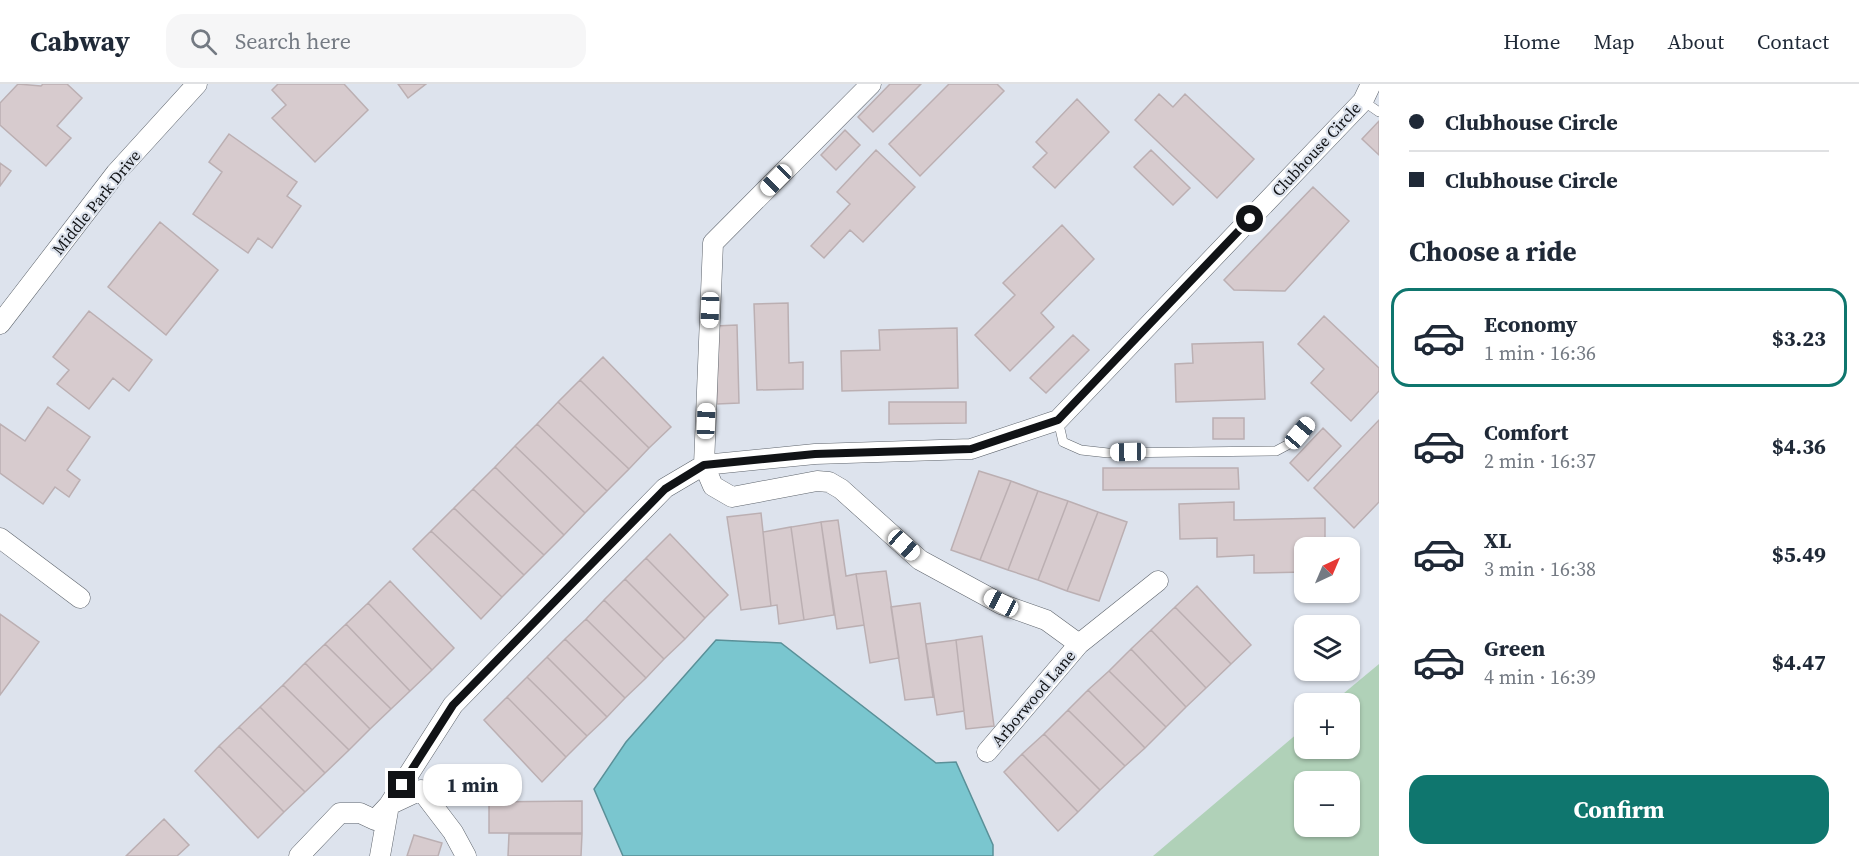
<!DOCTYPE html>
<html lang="en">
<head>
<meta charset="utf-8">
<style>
  body { margin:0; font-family:"Source Serif 4",serif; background:#f6f6f7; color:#1f2937; height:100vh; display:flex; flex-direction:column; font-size:22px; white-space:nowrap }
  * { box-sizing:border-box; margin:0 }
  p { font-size:20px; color:#747a83 }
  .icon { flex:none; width:33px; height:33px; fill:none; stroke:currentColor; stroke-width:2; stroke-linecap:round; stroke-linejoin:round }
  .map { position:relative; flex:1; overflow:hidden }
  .details { display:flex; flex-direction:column; background:#fff; width:480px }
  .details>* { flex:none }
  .hud { display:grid; align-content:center; height:132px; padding:0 30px; background:#fff }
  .needle { width:39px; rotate:44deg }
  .tools { position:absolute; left:1294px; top:453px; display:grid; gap:12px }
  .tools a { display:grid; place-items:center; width:66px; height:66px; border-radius:12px; background:#fff; box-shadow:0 2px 4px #0004; font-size:30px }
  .end { position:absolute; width:27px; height:27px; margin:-14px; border:8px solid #111316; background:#fff; box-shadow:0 0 0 3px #fff }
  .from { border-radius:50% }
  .bubble { position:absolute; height:42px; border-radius:18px; background:#fff; box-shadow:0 2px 4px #0004; font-size:20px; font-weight:700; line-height:42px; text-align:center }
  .car { position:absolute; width:18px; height:36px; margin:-18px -9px; border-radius:8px; box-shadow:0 0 4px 2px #0007; background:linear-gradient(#fff 24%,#345 0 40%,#fff 0 76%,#345 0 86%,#fff 0) }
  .hud b { display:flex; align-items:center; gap:21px; height:57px; font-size:22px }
  .hud b+b { border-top:2px solid #e0e1e3 }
  .hud i { width:15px; height:15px; background:#1f2937 }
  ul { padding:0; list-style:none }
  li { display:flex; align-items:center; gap:18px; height:99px; margin:0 12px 9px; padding:0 18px; border:3px solid transparent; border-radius:18px }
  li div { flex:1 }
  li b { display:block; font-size:22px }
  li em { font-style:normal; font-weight:700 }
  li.current { border-color:#0f766e }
  li>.icon { width:54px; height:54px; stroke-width:1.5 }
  h2 { padding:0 30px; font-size:27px; line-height:72px }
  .action { display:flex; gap:12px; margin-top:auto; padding:12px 30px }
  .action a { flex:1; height:69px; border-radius:18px; background:#0f766e; color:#fff; font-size:24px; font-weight:700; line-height:69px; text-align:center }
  header { display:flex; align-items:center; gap:36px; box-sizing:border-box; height:84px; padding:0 30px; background:#fff; border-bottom:2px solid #e0e1e3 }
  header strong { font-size:28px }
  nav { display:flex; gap:33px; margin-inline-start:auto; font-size:21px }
  .search { width:420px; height:54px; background:#f6f6f7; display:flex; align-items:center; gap:15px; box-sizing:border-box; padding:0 21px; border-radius:18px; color:#747a83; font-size:22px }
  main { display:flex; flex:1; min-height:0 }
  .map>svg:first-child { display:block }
  .green { fill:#b0d1b8; fill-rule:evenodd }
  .water { fill:#7ac6cf; stroke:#5a9098; stroke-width:1.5 }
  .building { fill:#d7cbce; stroke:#bbafb2; stroke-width:1.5 }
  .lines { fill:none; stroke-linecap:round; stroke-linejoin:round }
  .lane-casing { stroke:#5e646c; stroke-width:10 }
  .street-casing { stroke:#5e646c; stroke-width:21 }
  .lane { stroke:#fff; stroke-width:9 }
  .street { stroke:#fff; stroke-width:20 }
  .route { stroke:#111316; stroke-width:8 }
  .labels { text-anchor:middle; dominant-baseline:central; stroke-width:4.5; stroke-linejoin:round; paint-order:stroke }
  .street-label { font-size:16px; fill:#111316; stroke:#dde3ed }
</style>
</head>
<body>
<header>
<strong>Cabway</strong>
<div class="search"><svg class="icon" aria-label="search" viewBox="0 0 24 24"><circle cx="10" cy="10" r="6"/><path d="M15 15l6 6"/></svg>Search here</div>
<nav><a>Home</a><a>Map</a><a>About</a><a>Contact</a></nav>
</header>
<main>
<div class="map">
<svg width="1379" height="772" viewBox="0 0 1379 772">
  <rect width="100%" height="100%" fill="#dde3ed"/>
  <path class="green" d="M1379 580V772H1153L1305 643V664H1350V620L1332 619ZM1305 698H1350V742H1305Z"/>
  <path class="water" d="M716 556 781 559 936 679 956 678 993 761V772H623L594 705 626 658Z"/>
  <path class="building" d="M18 0 41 2 43 0H67L82 14 57 42 71 54 46 82 0 41V19Z
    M278 0H344L368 26 315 78 272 34 286 21 272 6Z
    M398 0H426L408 14Z
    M890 0H921L873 48 858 33Z
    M949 0H997L1004 7 920 92 889 60Z
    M1159 10 1173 23 1185 10 1254 75 1217 114 1135 36Z
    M1077 15 1109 48 1055 104 1033 83 1047 69 1036 58Z
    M1379 37V71L1362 55Z
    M845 46 860 61 836 86 821 71Z
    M229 50 297 98 287 112 301 122 272 164 258 154 248 169 193 130 222 88 209 78Z
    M876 66 915 103 863 158 850 146 824 174 811 162 850 120 837 108Z
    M1151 66 1190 104 1173 121 1134 83Z
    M0 79 11 87 0 102Z
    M1313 103 1349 137 1285 207 1234 206 1224 196Z
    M160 138 218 186 166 251 108 203Z
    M1062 141 1094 175 1041 229 1054 243 1010 287 975 251 1015 211 1003 199Z
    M788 219 789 279 803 278V305L757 306 754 220Z
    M89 227 152 276 129 307 113 294 89 325 57 300 69 286 53 273Z
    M1324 232 1379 284V307L1351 337 1311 299 1324 285 1298 260Z
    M737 241 739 319 717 320 715 242Z
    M957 244 958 304 842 307 841 267 880 266 879 246Z
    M1073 251 1089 266 1046 309 1030 294Z
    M1263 258 1265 315 1176 318 1175 280 1193 279 1192 260Z
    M603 273 671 343 649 364 580 296Z
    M580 296 649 364 629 385 558 318Z
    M558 318 629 385 607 407 537 340Z
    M889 318H966V339L889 340Z
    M48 323 90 353 67 386 80 396 69 413 55 403 43 420 0 389V340L25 357Z
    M1213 334H1244V355H1213Z
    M1379 336V418L1354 444 1314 404Z
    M537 340 607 407 585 429 515 362Z
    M1323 344 1341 362 1308 397 1290 379Z
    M515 362 585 429 564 451 495 383Z
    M495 383 564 451 544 471 473 405Z
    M1103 384H1238L1239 405 1103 406Z
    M979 387 1011 397 980 476 951 466Z
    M1011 397 1038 407 1008 486 980 476Z
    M473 405 544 471 524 491 454 424Z
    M1038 407 1068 417 1038 496 1008 486Z
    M1068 417 1098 428 1067 507 1038 496Z
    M1234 418V436L1325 434V464H1305V488L1254 489V471L1217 473V454L1180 455 1179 420Z
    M454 424 524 491 502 513 431 447Z
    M1098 428 1127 438 1099 517 1067 507Z
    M761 429 771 522 741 526 727 433Z
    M838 436 846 492 856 490 864 541 837 545 821 438Z
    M821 438 834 531 804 536 791 443Z
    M791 443 804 536 779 540 777 521 771 522 763 448Z
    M431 447 502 513 481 535 413 465Z
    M670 450 728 511 705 534 646 474Z
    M646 474 705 534 685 555 625 495Z
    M886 487 899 574 870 579 856 490Z
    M625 495 685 555 664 575 604 516Z
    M390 497 454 564 432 586 368 519Z
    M1197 502 1251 561 1231 580 1175 523Z
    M604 516 664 575 646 594 586 535Z
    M368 519 432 586 410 607 346 540Z
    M920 519 933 613 905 616 891 523Z
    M1175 523 1231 580 1206 604 1151 546Z
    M0 530 39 558 0 611Z
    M586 535 646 594 625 614 565 555Z
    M346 540 410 607 391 625 325 560Z
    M1151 546 1206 604 1186 623 1131 565Z
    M982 552 994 642 966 645 956 556Z
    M565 555 625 614 607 633 547 573Z
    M956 556 964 627 937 631 926 560Z
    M325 560 391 625 370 645 305 579Z
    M1131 565 1186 623 1166 643 1109 587Z
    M547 573 607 633 587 652 527 593Z
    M305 579 370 645 349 666 283 601Z
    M1109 587 1166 643 1145 664 1088 606Z
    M527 593 587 652 566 673 507 613Z
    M283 601 349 666 325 689 260 623Z
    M1088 606 1145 664 1125 682 1068 626Z
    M507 613 566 673 542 698 484 636Z
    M260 623 325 689 305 708 239 643Z
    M1068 626 1125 682 1100 706 1044 650Z
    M239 643 305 708 284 728 219 662Z
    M1044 650 1100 706 1078 728 1022 670Z
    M219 662 284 728 258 754 195 687Z
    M1022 670 1078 728 1058 747 1004 688Z
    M582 717V749H489V718Z
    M164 735 189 761 177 772H126Z
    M509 750H582L581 772H508Z
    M414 751 442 759 438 772H407Z"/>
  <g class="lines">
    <g class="lane-casing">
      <path id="lane" d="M1363 17 1379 28
        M1058 336 1063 358 1081 366 1108 369 1276 367 1291 359 1309 339"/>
    </g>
    <g class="street-casing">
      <path id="street" d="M871 0 713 159 704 381 713 402 732 413 817 397 829 398 841 405 920 476 1001 520 1046 536 1079 560 1158 497
        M0 240 116 89 197 0
        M0 454 80 514
        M987 668 1079 560
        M299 772 340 729H360L375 736 389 721 421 706 453 748 466 772
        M380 772 389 721 453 621 665 404 704 381 815 370 971 365 1058 336 1363 17 1371 0"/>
    </g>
    <use href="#lane" class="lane"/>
    <use href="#street" class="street"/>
  </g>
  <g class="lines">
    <path class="route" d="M402 701 453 621 665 405 704 381 815 370 971 365 1058 336 1250 135"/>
  </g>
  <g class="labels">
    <g class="street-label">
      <text transform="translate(1316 65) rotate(-47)">Clubhouse Circle</text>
      <text transform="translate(96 118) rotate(-51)">Middle Park Drive</text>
      <text transform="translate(1033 614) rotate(-50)">Arborwood Lane</text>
    </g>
  </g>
</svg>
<div class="tools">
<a><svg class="needle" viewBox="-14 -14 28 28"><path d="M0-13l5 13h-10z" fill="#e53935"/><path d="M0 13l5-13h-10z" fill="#747a83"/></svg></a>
<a><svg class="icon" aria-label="layers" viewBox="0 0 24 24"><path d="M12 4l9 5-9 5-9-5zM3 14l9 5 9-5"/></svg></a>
<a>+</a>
<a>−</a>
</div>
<i class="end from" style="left:1250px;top:135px"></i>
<i class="end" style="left:402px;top:701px"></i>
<div class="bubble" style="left:423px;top:680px;width:99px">1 min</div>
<i class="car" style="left:776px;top:96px;rotate:225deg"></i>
<i class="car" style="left:710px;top:226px;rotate:182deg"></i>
<i class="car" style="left:706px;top:337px;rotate:2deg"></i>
<i class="car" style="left:1300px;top:349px;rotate:40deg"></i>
<i class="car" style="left:1128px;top:368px;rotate:269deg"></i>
<i class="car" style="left:904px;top:461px;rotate:132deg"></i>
<i class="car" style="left:1001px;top:519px;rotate:298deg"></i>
</div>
<section class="details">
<div class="hud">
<b><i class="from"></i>Clubhouse Circle</b>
<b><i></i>Clubhouse Circle</b>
</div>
<h2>Choose a ride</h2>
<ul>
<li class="current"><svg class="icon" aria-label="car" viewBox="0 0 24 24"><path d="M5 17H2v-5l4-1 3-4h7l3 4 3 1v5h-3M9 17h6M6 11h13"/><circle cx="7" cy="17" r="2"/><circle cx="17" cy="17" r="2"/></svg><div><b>Economy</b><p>1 min · 16:36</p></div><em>$3.23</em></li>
<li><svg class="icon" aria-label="car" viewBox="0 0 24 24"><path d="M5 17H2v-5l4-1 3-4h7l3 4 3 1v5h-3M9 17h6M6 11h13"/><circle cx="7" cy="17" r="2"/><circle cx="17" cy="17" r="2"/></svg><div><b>Comfort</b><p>2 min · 16:37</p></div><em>$4.36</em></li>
<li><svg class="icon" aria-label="car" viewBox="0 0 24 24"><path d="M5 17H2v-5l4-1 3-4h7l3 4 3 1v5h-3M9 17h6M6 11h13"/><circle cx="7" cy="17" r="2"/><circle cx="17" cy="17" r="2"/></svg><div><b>XL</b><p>3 min · 16:38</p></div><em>$5.49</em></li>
<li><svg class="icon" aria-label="car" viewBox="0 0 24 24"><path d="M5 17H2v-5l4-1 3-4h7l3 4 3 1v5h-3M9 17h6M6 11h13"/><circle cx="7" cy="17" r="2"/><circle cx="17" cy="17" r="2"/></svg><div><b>Green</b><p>4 min · 16:39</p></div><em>$4.47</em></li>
</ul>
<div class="action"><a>Confirm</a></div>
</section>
</main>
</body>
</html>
